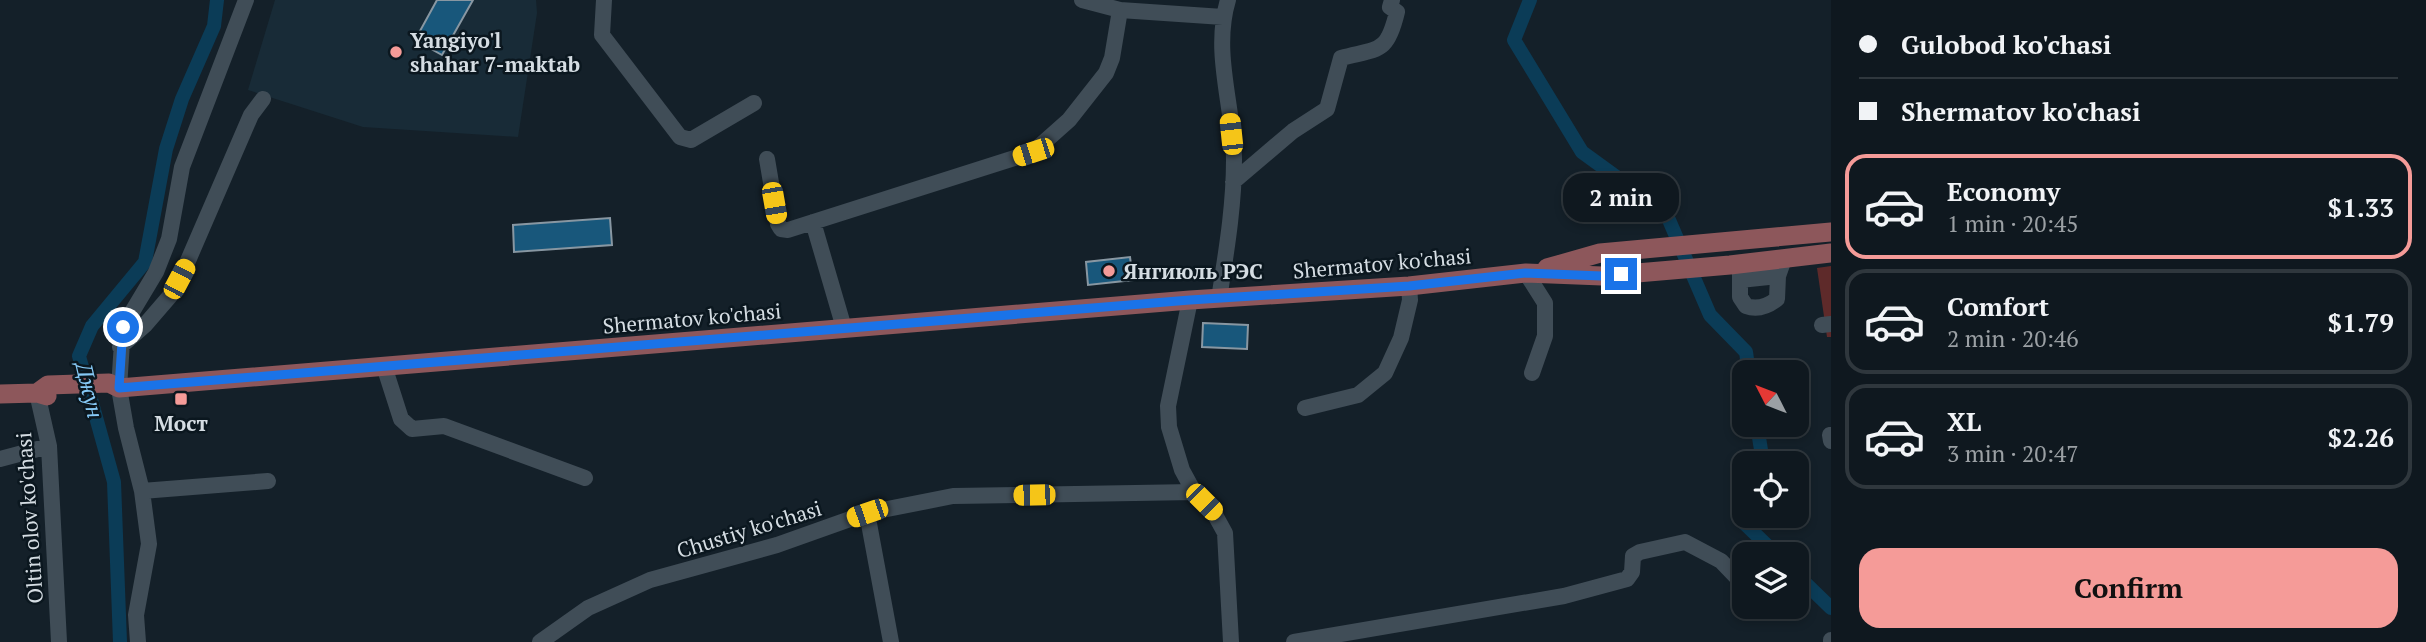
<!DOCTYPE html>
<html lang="en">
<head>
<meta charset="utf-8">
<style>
  body { margin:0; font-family:"PT Serif",serif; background:#182128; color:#f1f3f6; height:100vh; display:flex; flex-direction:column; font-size:26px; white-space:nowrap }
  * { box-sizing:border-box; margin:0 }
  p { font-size:23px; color:#9ba0a4 }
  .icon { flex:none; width:38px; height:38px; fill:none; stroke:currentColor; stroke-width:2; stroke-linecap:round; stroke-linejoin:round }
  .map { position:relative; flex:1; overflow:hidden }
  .side { display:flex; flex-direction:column; background:#0f181f; width:595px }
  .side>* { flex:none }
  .top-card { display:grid; align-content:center; height:154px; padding:0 28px; background:#0f181f }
  .needle { width:46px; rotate:312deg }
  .controls { position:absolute; left:1732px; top:360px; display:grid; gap:14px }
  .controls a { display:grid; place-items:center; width:77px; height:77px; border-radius:14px; background:#0f181f; box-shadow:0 4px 10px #0003,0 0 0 2px #2f373d; font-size:35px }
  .end { position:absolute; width:32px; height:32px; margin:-16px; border:9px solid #1a73e8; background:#fff; box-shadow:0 0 0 4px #fff }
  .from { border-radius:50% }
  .bubble { position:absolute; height:49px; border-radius:21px; background:#0f181f; box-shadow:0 4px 10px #0003,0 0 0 2px #2f373d; font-size:23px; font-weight:800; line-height:49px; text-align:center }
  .car { position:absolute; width:21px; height:42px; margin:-21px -10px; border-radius:9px; box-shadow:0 0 5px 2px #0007; background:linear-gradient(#f5c518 24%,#345 0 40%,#f5c518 0 76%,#345 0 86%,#f5c518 0) }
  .top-card b { display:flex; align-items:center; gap:24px; height:66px; font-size:26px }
  .top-card b+b { border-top:2px solid #2f373d }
  .top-card i { width:18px; height:18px; background:#f1f3f6 }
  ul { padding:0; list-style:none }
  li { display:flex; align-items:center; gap:21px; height:105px; margin:0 14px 10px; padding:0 14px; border:4px solid #2f373d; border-radius:21px }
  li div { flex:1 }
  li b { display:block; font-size:26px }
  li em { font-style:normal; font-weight:800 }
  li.active { border-color:#f59b98 }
  li>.icon { width:63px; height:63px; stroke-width:1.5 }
  .primary-button { display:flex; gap:14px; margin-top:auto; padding:14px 28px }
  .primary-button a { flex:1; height:80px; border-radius:21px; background:#f59b98; color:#111; font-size:28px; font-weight:800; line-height:80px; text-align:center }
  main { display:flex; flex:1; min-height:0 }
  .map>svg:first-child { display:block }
  .built { fill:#182b37 }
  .green { fill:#5e2a2a }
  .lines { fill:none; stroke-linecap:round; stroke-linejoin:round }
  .canal { stroke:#0b3c57; stroke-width:14 }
  .building { fill:#18577b; stroke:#8897a2; stroke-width:2 }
  .minor { stroke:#404d57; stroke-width:16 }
  .major { stroke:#8d575b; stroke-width:19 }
  .route { stroke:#1a73e8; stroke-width:9 }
  .poi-dot { fill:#f59b98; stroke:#0b171f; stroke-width:2.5 }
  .labels { text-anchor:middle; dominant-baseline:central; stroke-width:5; stroke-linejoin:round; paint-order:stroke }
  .poi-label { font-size:21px; font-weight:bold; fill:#d5dde3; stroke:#0b171f; text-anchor:start }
  .street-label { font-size:21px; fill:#d5dde3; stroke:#0b171f }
  .water-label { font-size:23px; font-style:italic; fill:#86c9f6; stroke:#0b171f }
</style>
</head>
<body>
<main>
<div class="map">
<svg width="1831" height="642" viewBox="0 0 1831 642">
  <rect width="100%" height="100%" fill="#142029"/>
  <path class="built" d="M275 0H536L537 13 518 137 363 127 248 90Z"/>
  <path class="green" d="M1831 266V337H1827L1817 268Z"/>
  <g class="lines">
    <path class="canal" d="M1530 0 1514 40 1582 152 1666 213 1710 315 1746 352 1749 373
      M1757 425 1762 456 1760 464
      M1746 516 1744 523 1777 555
      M1797 575 1831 608
      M120 642 114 482 79 356 92 326 145 262 166 149 182 99 214 26 217 0"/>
  </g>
  <path class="building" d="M437 0H473L442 55 415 40Z
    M610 218 612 245 514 252 513 225Z
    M1130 257 1133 280 1088 285 1086 262Z
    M1203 323 1248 325 1247 349 1202 347Z"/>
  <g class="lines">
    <path class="minor" d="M604 0 602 35 680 137 691 140 754 103
      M1082 0 1120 10 1223 17
      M767 159 778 224 781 229 788 230 1033 152 1069 120 1106 73 1112 58 1120 10
      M1233 182 1293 131 1327 109 1341 58C1379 48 1387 54 1397 12L1390 7 1392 0
      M813 222 844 328
      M1740 264V297L1746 306C1757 310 1768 306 1777 299L1778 276 1784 259
      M1526 273 1545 303V336L1532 373
      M1740 280 1778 276
      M1219 299C1226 253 1234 207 1234 160 1234 107 1212 53 1228 0
      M1190 300 1168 406 1169 427 1182 470 1194 492 1214 513 1225 533 1231 642
      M1822 325 1831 324
      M120 347 145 325 170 296 187 263 251 115 263 99
      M384 366 401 419 412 429 444 426 585 478
      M37 393 49 446 59 642
      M1305 408 1358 395 1385 373 1401 338 1410 300 1409 286
      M1830 435 1831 441
      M0 459 49 446
      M142 491 268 481
      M867 513 891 642
      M1831 640V641
      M138 642 136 615 149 544 142 491 126 428 119 388 123 327 156 272 169 239 182 167 246 0
      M540 642 588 608 650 580 777 545 867 513 953 496 1194 492
      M1294 642 1564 596 1627 579 1632 572 1633 556 1640 552 1685 542 1721 561 1745 586"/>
    <path class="major" d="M1547 268 1600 253 1831 232
      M37 393 48 385 109 383 119 388 1190 300 1409 286 1526 273 1602 276 1730 265 1831 253
      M0 394 37 393 47 396"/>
  </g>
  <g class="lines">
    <path class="route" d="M123 327 119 388 1190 300 1409 286 1525 273 1602 276 1621 274"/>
  </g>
  <g class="poi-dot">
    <circle cx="396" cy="52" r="7"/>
    <circle cx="1109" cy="271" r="7"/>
    <rect x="174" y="392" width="14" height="14" rx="3.5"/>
  </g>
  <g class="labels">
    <g class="poi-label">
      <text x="410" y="40">Yangiyo'l<tspan x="410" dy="24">shahar 7-maktab</tspan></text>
      <text x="1123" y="271">Янгиюль РЭС</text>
      <text x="181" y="423" text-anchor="middle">Мост</text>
    </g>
    <g class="street-label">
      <text transform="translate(1382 263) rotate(-5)">Shermatov ko'chasi</text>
      <text transform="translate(692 318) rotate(-5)">Shermatov ko'chasi</text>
      <text transform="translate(29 518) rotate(-94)">Oltin olov ko'chasi</text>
      <text transform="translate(749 529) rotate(-17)">Chustiy ko'chasi</text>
    </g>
    <g class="water-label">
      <text transform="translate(90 390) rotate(77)">Джун</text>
    </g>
  </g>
</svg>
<div class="controls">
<a><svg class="needle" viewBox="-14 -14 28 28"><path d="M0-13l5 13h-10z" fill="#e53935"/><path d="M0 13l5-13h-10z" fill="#9ba0a4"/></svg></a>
<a><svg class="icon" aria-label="locate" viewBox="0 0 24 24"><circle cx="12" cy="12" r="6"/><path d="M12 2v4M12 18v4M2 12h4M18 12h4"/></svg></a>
<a><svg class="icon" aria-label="layers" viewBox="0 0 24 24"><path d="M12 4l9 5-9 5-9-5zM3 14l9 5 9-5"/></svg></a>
</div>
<i class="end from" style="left:123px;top:327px"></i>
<i class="end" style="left:1621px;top:274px"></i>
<div class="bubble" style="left:1563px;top:173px;width:116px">2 min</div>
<i class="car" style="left:1231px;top:134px;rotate:354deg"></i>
<i class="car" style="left:1033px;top:152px;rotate:252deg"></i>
<i class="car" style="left:774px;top:203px;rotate:170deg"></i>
<i class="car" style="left:179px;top:279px;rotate:28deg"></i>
<i class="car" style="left:1034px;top:495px;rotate:269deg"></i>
<i class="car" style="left:1204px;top:502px;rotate:135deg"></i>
<i class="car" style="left:867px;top:513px;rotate:251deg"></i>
</div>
<section class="side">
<div class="top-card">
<b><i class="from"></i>Gulobod ko'chasi</b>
<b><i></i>Shermatov ko'chasi</b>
</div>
<ul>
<li class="active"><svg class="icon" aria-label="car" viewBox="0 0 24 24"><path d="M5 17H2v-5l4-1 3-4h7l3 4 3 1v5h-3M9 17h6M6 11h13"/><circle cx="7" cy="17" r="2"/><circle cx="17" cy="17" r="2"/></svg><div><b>Economy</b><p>1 min · 20:45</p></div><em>$1.33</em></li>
<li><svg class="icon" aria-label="car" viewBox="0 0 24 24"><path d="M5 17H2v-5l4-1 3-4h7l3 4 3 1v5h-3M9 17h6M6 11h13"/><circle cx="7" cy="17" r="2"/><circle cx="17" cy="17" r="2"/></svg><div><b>Comfort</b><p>2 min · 20:46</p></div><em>$1.79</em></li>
<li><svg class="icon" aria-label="car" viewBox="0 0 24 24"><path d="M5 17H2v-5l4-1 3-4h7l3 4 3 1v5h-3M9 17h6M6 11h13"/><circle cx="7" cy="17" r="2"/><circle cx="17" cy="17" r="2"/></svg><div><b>XL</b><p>3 min · 20:47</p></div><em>$2.26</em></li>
</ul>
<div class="primary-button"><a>Confirm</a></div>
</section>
</main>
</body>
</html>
